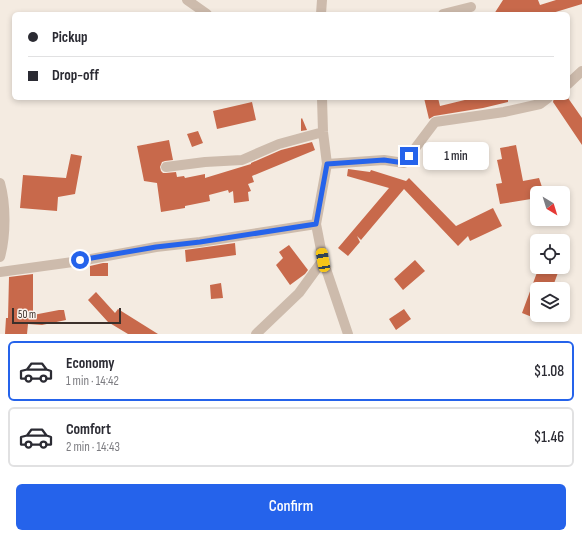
<!DOCTYPE html>
<html lang="en">
<head>
<meta charset="utf-8">
<style>
  body { margin:0; font-family:"Sofia Sans Condensed",sans-serif; background:#f2f2f3; color:#2b2b33; height:100vh; display:flex; flex-direction:column; font-size:15px; white-space:nowrap }
  * { box-sizing:border-box; margin:0 }
  p { font-size:13px; color:#7c7c81 }
  .icon { flex:none; width:22px; height:22px; fill:none; stroke:currentColor; stroke-width:2; stroke-linecap:round; stroke-linejoin:round }
  .map { position:relative; height:334px; overflow:hidden }
  .drawer { display:flex; flex-direction:column; background:#fff; flex:1 }
  .drawer>* { flex:none }
  .top-card { position:absolute; left:12px; top:12px; width:558px; height:88px; border-radius:6px; box-shadow:0 2px 6px #0003; display:grid; align-content:center; height:88px; padding:0 16px; background:#fff }
  .needle { width:26px; rotate:142deg }
  .fabs { position:absolute; left:530px; top:186px; display:grid; gap:8px }
  .fabs a { display:grid; place-items:center; width:40px; height:40px; border-radius:6px; background:#fff; box-shadow:0 2px 6px #0003; font-size:20px }
  .scale { position:absolute; left:12px; bottom:10px; width:109px; box-sizing:border-box; padding-left:4px; border:2px solid #3b302b; border-top:0; font-size:11px; line-height:14px; white-space:nowrap; color:#3b302b; -webkit-text-stroke:3px #fbf5ee; paint-order:stroke }
  .end { position:absolute; width:18px; height:18px; margin:-9px; border:5px solid #2563eb; background:#fff; box-shadow:0 0 0 2px #fff }
  .from { border-radius:50% }
  .bubble { position:absolute; height:28px; border-radius:6px; background:#fff; box-shadow:0 2px 6px #0003; font-size:13px; font-weight:600; line-height:28px; text-align:center }
  .car { position:absolute; width:12px; height:24px; margin:-12px -6px; border-radius:5px; box-shadow:0 0 3px 1px #0007; background:linear-gradient(#f5c518 24%,#345 0 40%,#f5c518 0 76%,#345 0 86%,#f5c518 0) }
  .top-card b { display:flex; align-items:center; gap:14px; height:38px; font-size:15px }
  .top-card b+b { border-top:1px solid #e1e1e2 }
  .top-card i { width:10px; height:10px; background:#2b2b33 }
  ul { padding:7px 0 0; list-style:none }
  li { display:flex; align-items:center; gap:12px; height:60px; margin:0 8px 6px; padding:0 8px; border:2px solid #e1e1e2; border-radius:6px }
  li div { flex:1 }
  li b { display:block; font-size:15px }
  li em { font-style:normal; font-weight:600 }
  li.selected { border-color:#2563eb }
  li>.icon { width:36px; height:36px; stroke-width:1.5 }
  .button { display:flex; gap:8px; margin-top:auto; padding:8px 16px }
  .button a { flex:1; height:46px; border-radius:6px; background:#2563eb; color:#fff; font-size:16px; font-weight:600; line-height:46px; text-align:center }
  .map>svg:first-child { display:block }
  .building { fill:#c8694b }
  .lines { fill:none; stroke-linecap:round; stroke-linejoin:round }
  .minor { stroke:#cdbbac; stroke-width:10 }
  .route { stroke:#2563eb; stroke-width:5 }
</style>
</head>
<body>
<div class="map">
<svg width="582" height="334" viewBox="0 0 582 334">
  <rect width="100%" height="100%" fill="#f4ebe1"/>
  <path class="building" d="M503 0H538L540 5 556 0H582V4L549 14H494Z
    M424 98H438L440 106 473 98H508V102L483 108 434 116 429 119Z
    M554 98H568L582 118V145L553 102Z
    M252 102 256 120 217 129 213 111Z
    M302 118 307 130 301 131V119Z
    M198 131 203 143 192 147 187 134Z
    M169 140 173 160 165 161 162 162 160 167 161 171 163 173H166L176 172 177 177 184 176 185 178 205 174V178L251 164V163L281 150 312 142 315 150 252 176 254 182 248 184 251 191 248 192 249 201 234 203 233 191 229 193 228 190 209 195 210 201 185 206V208L161 212 157 183 144 181 137 146Z
    M516 145 523 181 539 178 544 193H537V197L531 199 500 204 496 184 502 183 497 160 502 159 500 148Z
    M71 154 82 156 75 194 58 197 57 211 20 208 23 175 66 178Z
    M348 169 370 172 371 170 406 181 409 178 456 226 493 208 502 226 470 241 468 236 458 246 404 189 361 240 357 236 360 242 348 256 338 248 389 188 347 176Z
    M235 243 236 255 186 262 185 250Z
    M289 245 308 270 305 274 290 285 276 265 283 258 279 252Z
    M415 260 425 271 403 290 394 279Z
    M103 263H108V276H90V266Z
    M539 267H560L552 289H537V319L522 313Z
    M33 274V315L59 310H64L66 320 42 325 28 324 27 334H5L6 318H8L9 277Z
    M221 283 223 298 211 299 210 285Z
    M96 292 115 313 118 309 158 334H128L108 322 88 300Z
    M404 309 411 319 396 330 389 319Z"/>
  <g class="lines">
    <path class="minor" d="M187 0 207 14
      M321 14 322 0
      M443 14 471 7
      M568 84 582 71
      M322 98 323 132 327 164 316 224 323 260 348 334
      M327 164 384 160 404 163 435 122 504 112 540 104 548 98
      M166 167 205 162 242 160 279 144 323 132
      M0 183C6 204 6 235 0 257
      M0 272 80 261 156 247 200 242 316 224
      M256 334 299 293 323 260"/>
  </g>
  <g class="lines">
    <path class="route" d="M80 260 156 247 200 242 316 224 327 164 384 160 404 163 409 156"/>
  </g>
</svg>
<div class="fabs">
<a><svg class="needle" viewBox="-14 -14 28 28"><path d="M0-13l5 13h-10z" fill="#e53935"/><path d="M0 13l5-13h-10z" fill="#7c7c81"/></svg></a>
<a><svg class="icon" aria-label="locate" viewBox="0 0 24 24"><circle cx="12" cy="12" r="6"/><path d="M12 2v4M12 18v4M2 12h4M18 12h4"/></svg></a>
<a><svg class="icon" aria-label="layers" viewBox="0 0 24 24"><path d="M12 4l9 5-9 5-9-5zM3 14l9 5 9-5"/></svg></a>
</div>
<div class="scale">50 m</div>
<i class="end from" style="left:80px;top:260px"></i>
<i class="end" style="left:409px;top:156px"></i>
<div class="bubble" style="left:423px;top:142px;width:66px">1 min</div>
<i class="car" style="left:323px;top:260px;rotate:350deg"></i>
<div class="top-card">
<b><i class="from"></i>Pickup</b>
<b><i></i>Drop-off</b>
</div>
</div>
<section class="drawer">
<ul>
<li class="selected"><svg class="icon" aria-label="car" viewBox="0 0 24 24"><path d="M5 17H2v-5l4-1 3-4h7l3 4 3 1v5h-3M9 17h6M6 11h13"/><circle cx="7" cy="17" r="2"/><circle cx="17" cy="17" r="2"/></svg><div><b>Economy</b><p>1 min · 14:42</p></div><em>$1.08</em></li>
<li><svg class="icon" aria-label="car" viewBox="0 0 24 24"><path d="M5 17H2v-5l4-1 3-4h7l3 4 3 1v5h-3M9 17h6M6 11h13"/><circle cx="7" cy="17" r="2"/><circle cx="17" cy="17" r="2"/></svg><div><b>Comfort</b><p>2 min · 14:43</p></div><em>$1.46</em></li>
</ul>
<div class="button"><a>Confirm</a></div>
</section>
</body>
</html>
